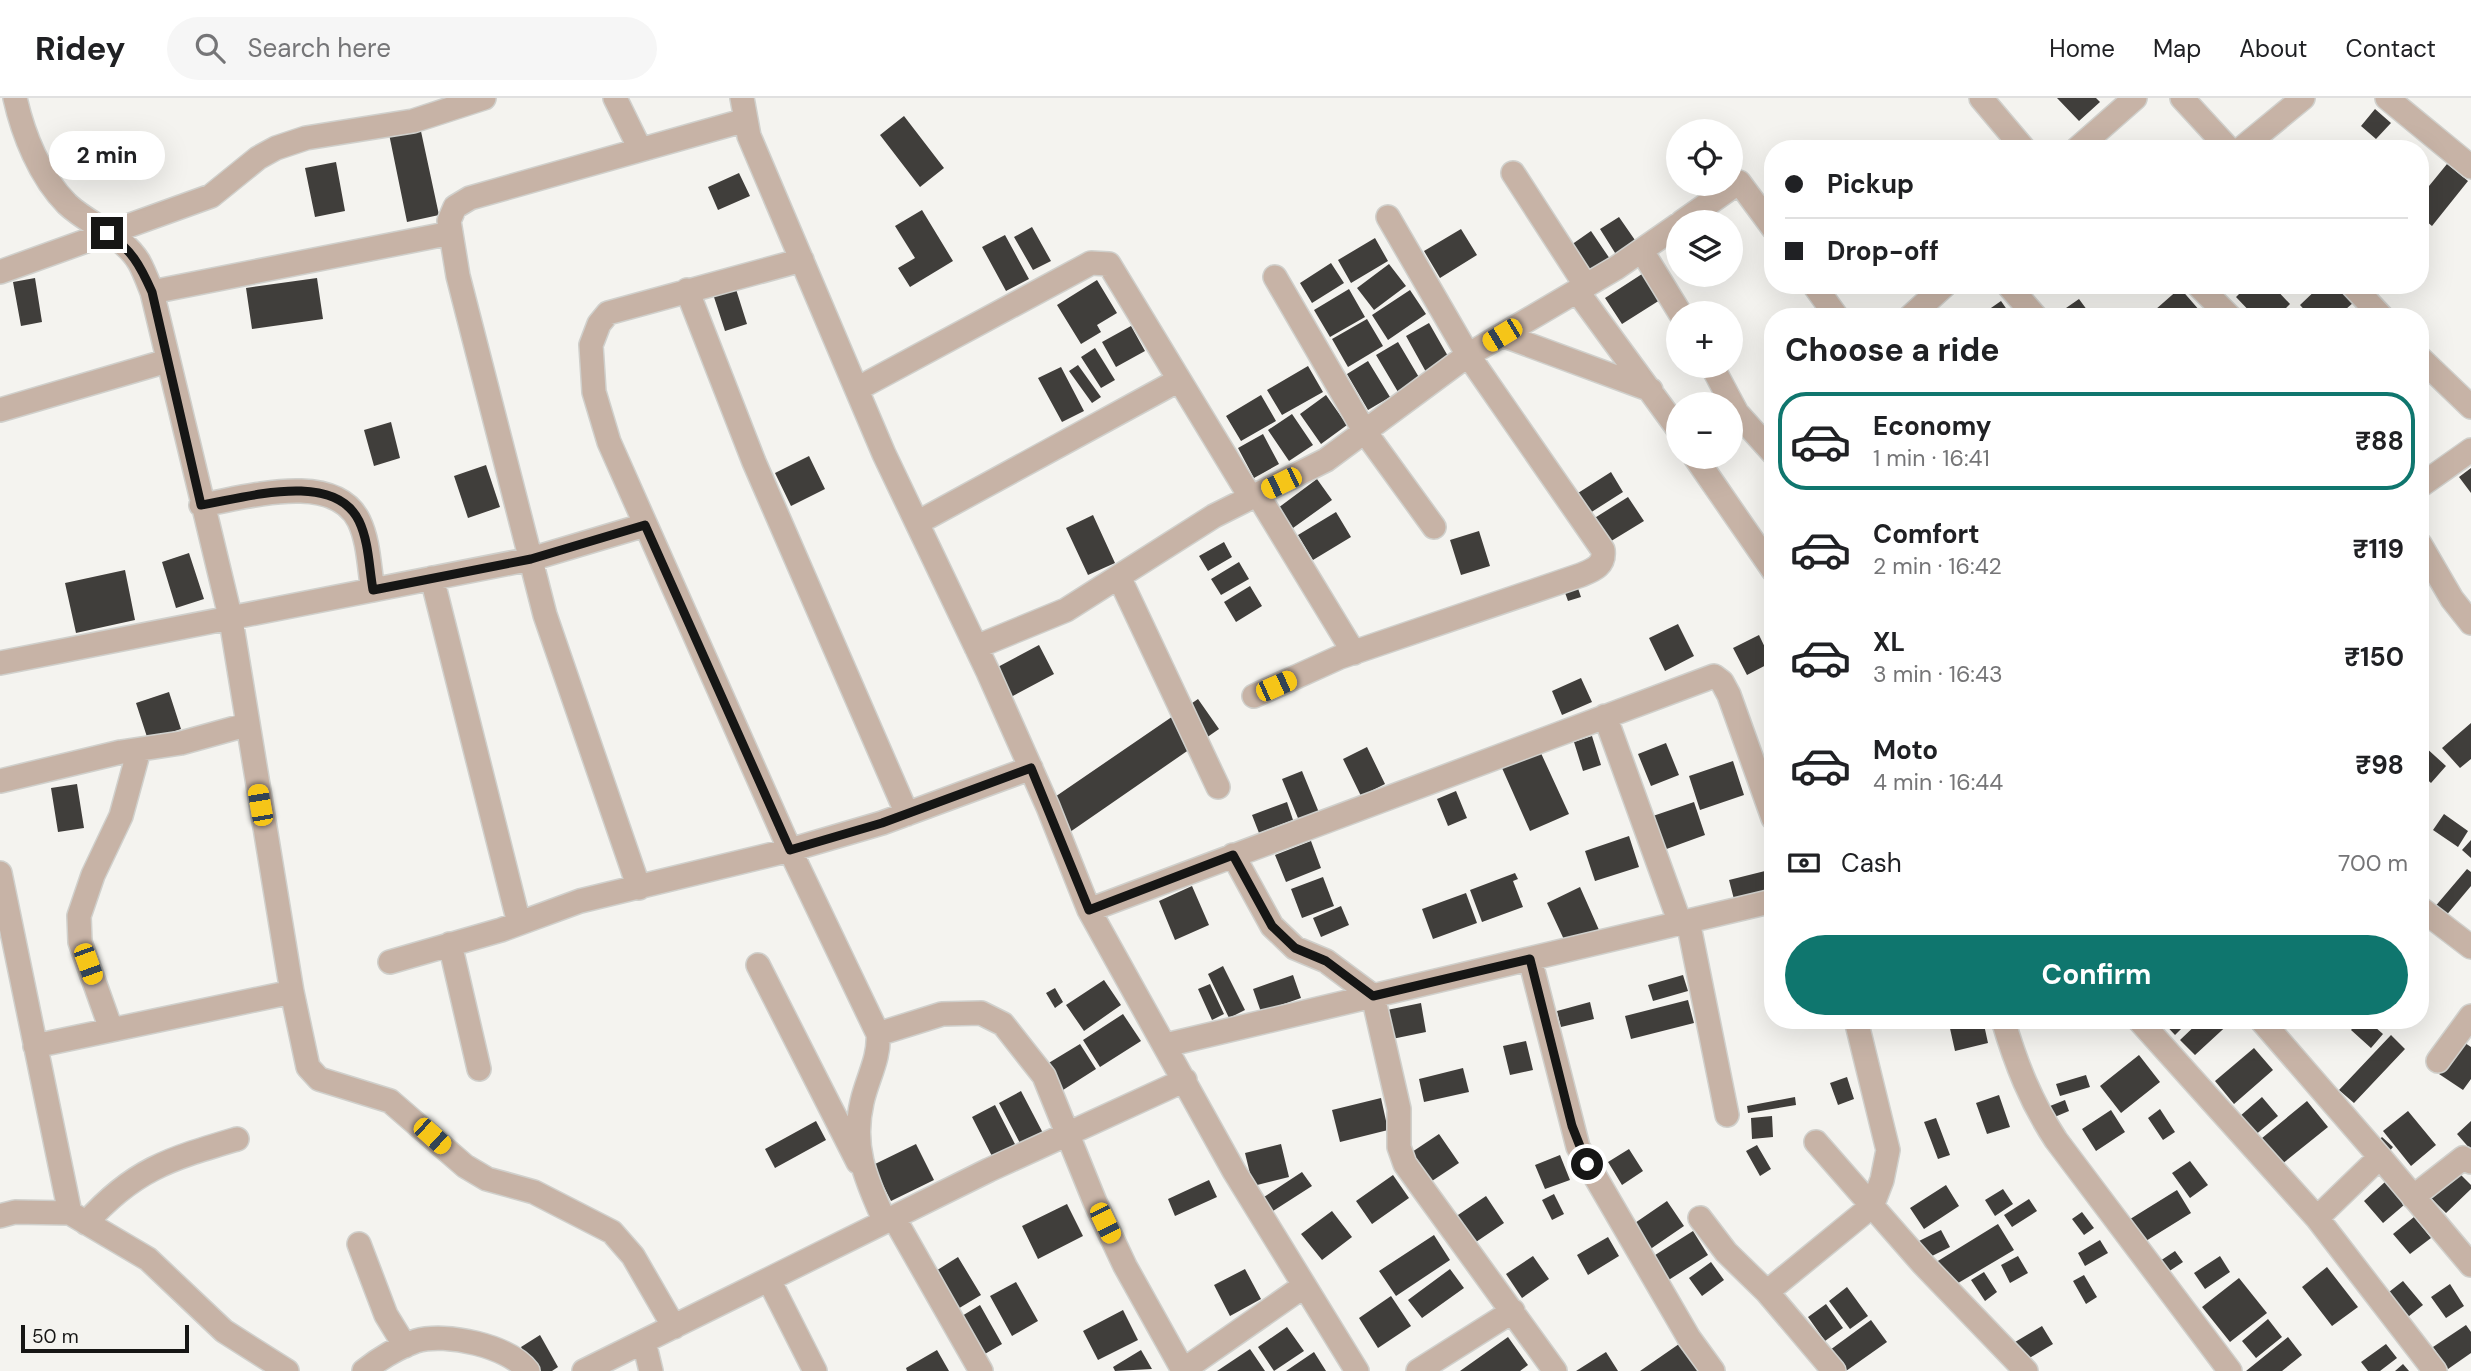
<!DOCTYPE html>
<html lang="en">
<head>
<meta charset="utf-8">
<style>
  body { margin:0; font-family:"DM Sans",sans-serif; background:#f6f6f6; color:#202124; height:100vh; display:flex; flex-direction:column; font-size:26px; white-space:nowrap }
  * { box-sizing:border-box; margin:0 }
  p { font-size:23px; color:#757577 }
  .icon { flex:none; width:38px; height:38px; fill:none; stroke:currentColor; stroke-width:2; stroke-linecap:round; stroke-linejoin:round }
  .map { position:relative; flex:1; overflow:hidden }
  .sheet { position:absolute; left:1764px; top:210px; width:665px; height:721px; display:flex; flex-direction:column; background:#fff; border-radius:28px; box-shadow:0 7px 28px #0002 }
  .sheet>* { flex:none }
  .top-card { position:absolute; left:1764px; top:42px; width:665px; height:154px; border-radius:28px; box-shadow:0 7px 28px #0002; display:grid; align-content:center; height:154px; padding:0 21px; background:#fff }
  .tools { position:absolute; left:1666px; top:21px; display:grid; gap:14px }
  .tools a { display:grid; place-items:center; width:77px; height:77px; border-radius:50%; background:#fff; box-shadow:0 7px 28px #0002; font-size:35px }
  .scale { position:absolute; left:21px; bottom:18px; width:168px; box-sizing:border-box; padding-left:7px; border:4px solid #161615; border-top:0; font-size:19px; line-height:24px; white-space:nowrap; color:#161615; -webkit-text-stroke:5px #f4f3ef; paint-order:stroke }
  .end { position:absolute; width:32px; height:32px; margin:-16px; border:9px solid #161615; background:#fff; box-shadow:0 0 0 4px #fff }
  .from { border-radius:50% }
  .bubble { position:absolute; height:49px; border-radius:24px; background:#fff; box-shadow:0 7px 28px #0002; font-size:23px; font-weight:700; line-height:49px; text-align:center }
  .car { position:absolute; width:21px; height:42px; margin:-21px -10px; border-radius:9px; box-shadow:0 0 5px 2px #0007; background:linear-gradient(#f5c518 24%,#345 0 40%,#f5c518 0 76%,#345 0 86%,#f5c518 0) }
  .top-card b { display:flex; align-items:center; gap:24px; height:66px; font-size:26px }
  .top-card b+b { border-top:2px solid #e0e0e0 }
  .top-card i { width:18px; height:18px; background:#202124 }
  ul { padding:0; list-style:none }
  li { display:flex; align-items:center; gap:21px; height:98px; margin:0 14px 10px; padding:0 7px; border:4px solid transparent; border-radius:28px }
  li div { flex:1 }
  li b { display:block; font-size:26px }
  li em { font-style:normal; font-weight:700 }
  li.selected { border-color:#0f766e }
  li>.icon { width:63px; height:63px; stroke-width:1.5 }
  h2 { padding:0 21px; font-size:32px; line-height:84px }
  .pay { display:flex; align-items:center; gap:18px; height:77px; padding:0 21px; font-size:26px }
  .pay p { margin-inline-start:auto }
  .cta { display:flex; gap:14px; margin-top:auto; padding:14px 21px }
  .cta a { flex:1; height:80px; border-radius:42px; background:#0f766e; color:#fff; font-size:28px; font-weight:700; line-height:80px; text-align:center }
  header { display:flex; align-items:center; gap:42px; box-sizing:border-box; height:98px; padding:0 35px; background:#fff; border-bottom:2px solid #e0e0e0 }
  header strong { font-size:33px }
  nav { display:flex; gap:38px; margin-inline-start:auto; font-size:24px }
  .search { width:490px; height:63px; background:#f6f6f6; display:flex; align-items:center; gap:18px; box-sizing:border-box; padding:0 24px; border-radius:38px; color:#757577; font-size:26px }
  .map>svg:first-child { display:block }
  .building { fill:#403e3b }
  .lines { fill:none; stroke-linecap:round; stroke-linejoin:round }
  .minor-casing { stroke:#d0d0cc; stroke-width:26 }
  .minor { stroke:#c7b3a6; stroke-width:23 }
  .route { stroke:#161615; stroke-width:9 }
</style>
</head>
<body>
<header>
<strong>Ridey</strong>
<div class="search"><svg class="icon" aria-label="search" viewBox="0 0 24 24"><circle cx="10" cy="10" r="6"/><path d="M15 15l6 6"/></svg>Search here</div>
<nav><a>Home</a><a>Map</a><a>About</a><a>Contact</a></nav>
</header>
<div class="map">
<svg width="2471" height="1273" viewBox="0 0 2471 1273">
  <rect width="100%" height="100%" fill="#f4f3ef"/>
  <path class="building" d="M2057 0H2096L2100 4 2079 23Z
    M2375 11 2391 25 2376 41 2361 28Z
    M904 18 944 70 920 89 880 37Z
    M419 24 439 117 407 124 388 31Z
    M336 64 345 113 315 119 305 70Z
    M2447 66 2468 83 2432 128 2420 118V99Z
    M739 75 750 98 718 112 708 89Z
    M922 112 953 163 910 189 898 170 915 160 895 128Z
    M1619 119 1637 145 1617 158 1600 131Z
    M1032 129 1051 163 1033 172 1014 139Z
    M1461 131 1477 157 1440 180 1424 153Z
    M1591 133 1610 161 1590 175 1571 147Z
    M1005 137 1029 181 1006 193 982 149Z
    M1375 140 1388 163 1351 185 1338 162Z
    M1331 165 1344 185 1312 205 1300 185Z
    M1389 166 1406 188 1374 212 1357 190Z
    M1642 176 1660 202 1622 226 1605 200Z
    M35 180 42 224 21 228 13 184Z
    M317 180 323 221 252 231 246 190Z
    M1097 182 1117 215 1097 227 1101 234 1081 246 1057 207Z
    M2078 187H2095L2086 196Z
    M2248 187H2272L2290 206 2277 219H2255L2236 199Z
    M2321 187H2338L2354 204 2337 219H2311L2300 207Z
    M735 188 747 226 725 233 713 196Z
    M2180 190 2200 213 2193 219H2147Z
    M1349 191 1365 219 1330 239 1314 212Z
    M1410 192 1426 216 1388 242 1372 217Z
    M2079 201 2090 216 2085 219H2053Z
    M2001 203 2010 216 2006 219H1978Z
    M2100 212 2106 219H2092Z
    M1367 221 1383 248 1348 269 1332 241Z
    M1429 225 1449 260 1426 274 1406 238Z
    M1131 228 1145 253 1116 269 1102 244Z
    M1398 244 1420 281 1398 294 1376 257Z
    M1095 250 1115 282 1101 290 1081 259Z
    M1368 263 1390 299 1368 312 1347 276Z
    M1078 267 1101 299 1092 305 1069 273Z
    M1308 268 1323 294 1282 317 1267 292Z
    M1061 269 1084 313 1062 324 1038 280Z
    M1261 297 1276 323 1241 343 1226 318Z
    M1326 297 1347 327 1321 346 1300 316Z
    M1292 316 1313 347 1289 363 1268 332Z
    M391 324 400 360 374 368 364 332Z
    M1263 336 1279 366 1254 380 1238 350Z
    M809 358 825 391 791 408 775 375Z
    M486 367 500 409 468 420 454 378Z
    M2471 370V395L2459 379Z
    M1611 374 1623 394 1590 415 1578 395Z
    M1317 381 1332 402 1293 430 1278 410Z
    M1628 399 1644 423 1608 445 1593 421Z
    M1336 414 1351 439 1313 462 1298 437Z
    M1093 417 1115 465 1088 477 1066 430Z
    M1479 433 1490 468 1461 477 1450 442Z
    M1224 444 1232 459 1208 473 1199 458Z
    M189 455 204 501 176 510 162 464Z
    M1239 464 1249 481 1221 497 1211 481Z
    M125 472 135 522 76 535 65 485Z
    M1572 473 1581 499 1568 503 1559 478Z
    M1250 488 1262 508 1236 524 1224 504Z
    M1678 526 1694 558 1665 573 1649 540Z
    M1759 537 1772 564 1747 577 1733 550Z
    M1039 547 1054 576 1009 600 994 571Z
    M1581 580 1592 604 1562 617 1552 593Z
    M169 594 181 631 148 642 136 605Z
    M1198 601 1219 631 1070 734 1049 703Z
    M2471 625V661L2460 670 2442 650Z
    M1592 638 1601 667 1583 673 1574 644Z
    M1666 645 1679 677 1651 688 1638 656Z
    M2424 648 2446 668 2431 685 2420 675V653Z
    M1367 649 1385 686 1361 698 1343 661Z
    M1540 653 1569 716 1530 733 1502 670Z
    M1733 663 1744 697 1700 712 1689 678Z
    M1302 673 1320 717 1300 725 1282 681Z
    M77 686 84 730 58 734 51 690Z
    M1456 693 1467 720 1448 728 1437 701Z
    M1287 704 1293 722 1259 735 1252 717Z
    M1694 704 1705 737 1661 753 1650 719Z
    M2444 716 2468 733 2458 749 2433 732Z
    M1629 738 1639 769 1595 783 1585 753Z
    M2471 742V760L2462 752Z
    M1311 743 1321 770 1286 784 1275 757Z
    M2420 762 2429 767 2420 784Z
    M2467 771 2471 774V788L2444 820 2433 811Z
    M1769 772 1773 800 1736 809 1729 782Z
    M1515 775 1518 781 1513 783 1523 809 1482 824 1470 792Z
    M1323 779 1334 808 1302 820 1291 791Z
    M1192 788 1209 827 1175 842 1159 803Z
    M1580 789 1599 832 1567 848 1547 805Z
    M1466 795 1477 825 1433 841 1422 811Z
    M1341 808 1349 827 1321 839 1313 820Z
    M1223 868 1245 912 1229 920 1208 876Z
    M1293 877 1301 900 1261 914 1253 891Z
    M1683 877 1688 893 1653 903 1648 887Z
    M1104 882 1121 907 1084 933 1066 907Z
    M1210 886 1224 916 1212 922 1198 891Z
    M1055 890 1063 904 1055 910 1046 895Z
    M1688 902 1694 925 1631 941 1625 918Z
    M1590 904 1594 921 1561 929 1557 913Z
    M1421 905 1426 934 1392 941 1387 912Z
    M1123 916 1141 943 1100 969 1083 942Z
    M1964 922H1983L1988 945 1955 953 1949 926Z
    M2161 922H2190L2175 937Z
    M2201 922H2233L2195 957 2180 942Z
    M2360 922H2367L2383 936 2371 950 2351 932Z
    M2391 937 2405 951 2354 1005 2339 992Z
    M1526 943 1533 972 1510 977 1503 948Z
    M2462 943 2471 949V981L2463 992 2439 976Z
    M1080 946 1096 971 1063 992 1047 966Z
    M2254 950 2273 972 2234 1006 2215 983Z
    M2139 957 2160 984 2121 1015 2100 988Z
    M1463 970 1469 994 1424 1004 1419 981Z
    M2086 977 2090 989 2060 998 2056 986Z
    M1847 979 1854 1001 1838 1007 1830 985Z
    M1021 993 1044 1037 1022 1049 999 1005Z
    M1999 997 2010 1029 1987 1036 1976 1005Z
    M1795 999 1796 1007 1748 1015 1747 1008Z
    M2262 999 2278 1018 2248 1043 2232 1025Z
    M1381 1000 1388 1032 1340 1044 1332 1012Z
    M2065 1002 2069 1013 2045 1023 2040 1012Z
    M2307 1003 2328 1029 2277 1070 2256 1045Z
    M995 1007 1018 1052 995 1064 972 1019Z
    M2160 1011 2175 1034 2163 1042 2148 1020Z
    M2111 1012 2125 1034 2096 1053 2082 1031Z
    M2408 1013 2436 1047 2411 1068 2383 1033Z
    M1772 1018 1773 1039 1752 1041 1751 1020Z
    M1936 1020 1950 1057 1938 1061 1924 1024Z
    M816 1023 826 1042 775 1070 765 1051Z
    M2471 1023V1052L2457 1036Z
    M1439 1036 1459 1065 1432 1083 1412 1054Z
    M2382 1039 2393 1049 2388 1055 2377 1044Z
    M916 1046 934 1082 891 1103 873 1067Z
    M1281 1046 1289 1079 1253 1088 1245 1055Z
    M1757 1047 1771 1071 1760 1078 1746 1053Z
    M1629 1051 1643 1073 1622 1087 1608 1064Z
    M1560 1057 1570 1082 1545 1091 1535 1067Z
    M2190 1063 2208 1087 2190 1100 2172 1075Z
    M2454 1070 2471 1087V1091L2446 1115 2427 1096Z
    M1302 1074 1312 1088 1273 1113 1264 1099Z
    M1393 1077 1409 1100 1372 1126 1356 1103Z
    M1209 1082 1217 1099 1175 1118 1168 1101Z
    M2385 1084 2404 1107 2383 1125 2364 1103Z
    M1946 1087 1959 1108 1924 1131 1910 1110Z
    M2003 1091 2013 1106 1995 1118 1985 1102Z
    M2177 1092 2191 1115 2141 1146 2127 1123Z
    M1554 1096 1564 1116 1552 1122 1542 1102Z
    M1486 1098 1504 1125 1473 1146 1455 1119Z
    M2029 1101 2037 1113 2012 1129 2004 1117Z
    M1667 1103 1684 1128 1649 1152 1632 1127Z
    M1067 1106 1083 1138 1038 1161 1022 1128Z
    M1332 1113 1352 1139 1322 1162 1301 1136Z
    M2082 1114 2094 1130 2084 1137 2072 1121Z
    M2414 1119 2431 1140 2410 1156 2393 1136Z
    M1998 1126 2014 1152 1948 1191 1933 1166Z
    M1941 1132 1950 1149 1928 1160 1919 1143Z
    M1693 1133 1708 1157 1667 1183 1652 1159Z
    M1434 1137 1450 1162 1396 1198 1379 1173Z
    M1608 1139 1619 1158 1588 1177 1577 1157Z
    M2100 1142 2108 1155 2085 1168 2078 1155Z
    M2175 1153 2183 1164 2168 1174 2160 1163Z
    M1533 1158 1549 1181 1522 1200 1506 1176Z
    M2018 1158 2028 1175 2010 1185 2001 1167Z
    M2220 1158 2230 1174 2205 1191 2194 1175Z
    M958 1159 981 1197 946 1218 923 1181Z
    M1711 1164 1724 1182 1702 1198 1689 1180Z
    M2327 1169 2358 1209 2332 1228 2302 1189Z
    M1245 1171 1261 1201 1230 1218 1214 1187Z
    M1450 1171 1464 1190 1422 1220 1408 1202Z
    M1984 1174 1997 1194 1985 1203 1971 1182Z
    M2084 1177 2097 1199 2086 1206 2073 1183Z
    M2239 1180 2267 1215 2230 1244 2202 1209Z
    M2403 1183 2423 1207 2399 1226 2380 1201Z
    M1016 1184 1038 1223 1012 1238 990 1198Z
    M2450 1186 2464 1208 2446 1220 2431 1199Z
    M1847 1189 1868 1218 1850 1231 1829 1203Z
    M1391 1198 1411 1228 1378 1250 1359 1220Z
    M1826 1206 1843 1230 1825 1243 1808 1219Z
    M980 1207 1002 1246 978 1260 957 1221Z
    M1123 1212 1138 1242 1098 1262 1083 1233Z
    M2268 1221 2282 1239 2256 1260 2242 1243Z
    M1871 1222 1887 1244 1846 1273 1830 1252Z
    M2466 1227 2471 1234V1255L2448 1271 2433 1249Z
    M2042 1228 2053 1246 2021 1265 2010 1247Z
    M1287 1229 1304 1253 1274 1273 1258 1249Z
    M540 1237 558 1269 552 1273H535L521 1249Z
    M1508 1239 1528 1267 1520 1273H1460Z
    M2288 1239 2302 1257 2282 1273H2246Z
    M1679 1246 1698 1273H1640Z
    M2386 1246 2397 1260 2380 1273H2368L2361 1264Z
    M1250 1251 1265 1273H1217Z
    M937 1252 949 1273H907L906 1270Z
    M1141 1252 1152 1271 1115 1273 1113 1269Z
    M1314 1254 1326 1273H1286Z
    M1606 1254 1618 1273H1576Z
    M2403 1266 2409 1273H2395Z"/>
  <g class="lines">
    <g class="minor-casing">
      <path id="minor" d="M15 0C23 36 40 79 67 106 89 127 123 137 139 164 144 173 148 184 152 194L231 522 292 894 308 969 319 981 390 1003 465 1068 487 1081 534 1094 612 1134 633 1158 674 1229
        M615 0 640 51
        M742 0 749 38 884 356 988 574 1048 709 1089 812 1234 1073 1357 1273
        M1981 0 2024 51
        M2182 0 2229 51
        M2387 0 2471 69
        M2077 51 2135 0
        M2241 51 2303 0
        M1513 75 1586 188
        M1682 124 1739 84 1773 130
        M1642 153 1680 215
        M802 162 608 215 599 226 591 247 594 294 609 344 790 752 878 936C880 960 867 981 862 1004 851 1051 867 1083 885 1124
        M0 174 211 98 258 60 276 50 306 40 413 23 484 0
        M1275 179 1365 334 1434 429
        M1814 187 1837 219
        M2008 187 2036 219
        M2198 187 2230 219
        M2352 187 2382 219
        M687 192 754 364 907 716
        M1577 193 1678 331
        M152 194 451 135
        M1910 219 1945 187
        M1502 237 1651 292
        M2420 260 2471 309
        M1712 268 1737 315 1773 355
        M857 291 1091 165 1109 166 1251 400
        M0 312 167 263
        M1695 359 1773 472
        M2420 388 2471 352
        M1258 397 1354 555
        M201 407C245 400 334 372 359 423 369 444 369 470 373 492
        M917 425 1179 282
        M2420 446 2452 501 2471 525
        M1119 479 1218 689
        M432 480 519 825
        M976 549 1066 512 1214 418 1326 362 1468 257 1616 170 1678 127
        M0 565 531 461 645 427
        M1254 598 1340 559 1581 477C1593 472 1605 468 1603 452L1468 257 1388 119
        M1605 618 1680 825
        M0 683 121 654 181 645 246 627
        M1233 757 1272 828 1295 850 1326 863 1373 898 1399 1011V1049L1405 1066 1555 1273
        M0 775 70 1115
        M639 790 545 517 458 178 449 123 455 109 470 100 746 22
        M2420 810 2471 849
        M1089 812 1714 578 1722 584 1729 597 1773 720
        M1688 823 1727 1017
        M450 846 479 971
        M1530 861 1578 1049 1689 1240 1713 1273
        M390 864 501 832 580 803 790 752 882 725 1031 670
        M758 867 858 1064
        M2003 922C2016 966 2031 1004 2056 1042L2230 1273
        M2139 922 2317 1120 2435 1273
        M2261 922 2380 1059
        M111 931 80 844 79 818 93 777 121 718 139 652
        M878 936 942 916 981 915 1003 926 1044 978 1095 1104 1125 1168 1183 1272
        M1166 947 1773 803
        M35 948 292 894
        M2438 963 2471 918
        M1816 1044 1922 1165 2026 1273
        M2413 1099 2463 1060 2471 1064
        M0 1118 15 1114 70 1115 148 1161 224 1233 287 1273
        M894 1120 981 1273
        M1700 1120 1726 1154 1767 1194 1834 1273
        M2317 1120 2380 1059 2471 1167
        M86 1125C134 1071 170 1061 237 1041
        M359 1146 386 1217 405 1248
        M769 1182 815 1273
        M1767 1194 1872 1108 1882 1082 1888 1052 1856 922
        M644 1244 651 1273
        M364 1273C379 1261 397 1250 416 1243 446 1234 509 1248 528 1273
        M584 1273 989 1072 1185 982
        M1182 1273 1304 1188
        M1418 1273 1513 1213"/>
    </g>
    <use href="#minor" class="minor"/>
  </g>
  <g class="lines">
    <path class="route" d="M107 135C131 151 140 167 152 194L201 407C245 400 334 372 359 423 369 444 369 470 373 492L531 461 645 427 790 752 882 725 1031 670 1089 812 1233 757 1272 828 1295 850 1326 863 1373 898 1530 861 1572 1028 1587 1066"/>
  </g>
</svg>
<div class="tools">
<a><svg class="icon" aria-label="locate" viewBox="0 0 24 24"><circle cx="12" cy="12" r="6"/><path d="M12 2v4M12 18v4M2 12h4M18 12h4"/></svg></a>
<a><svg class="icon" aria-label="layers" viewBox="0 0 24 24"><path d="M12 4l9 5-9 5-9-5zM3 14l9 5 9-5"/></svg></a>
<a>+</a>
<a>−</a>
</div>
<div class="scale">50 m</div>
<i class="end from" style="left:1587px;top:1066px"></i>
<i class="end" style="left:107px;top:135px"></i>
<div class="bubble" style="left:49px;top:33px;width:116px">2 min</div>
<i class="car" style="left:1502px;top:237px;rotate:239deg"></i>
<i class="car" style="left:1281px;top:385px;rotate:244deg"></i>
<i class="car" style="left:1276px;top:588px;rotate:66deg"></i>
<i class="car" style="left:260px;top:707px;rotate:350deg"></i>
<i class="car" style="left:88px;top:866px;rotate:160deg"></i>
<i class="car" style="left:432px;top:1038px;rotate:132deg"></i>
<i class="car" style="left:1105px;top:1125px;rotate:154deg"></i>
<div class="top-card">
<b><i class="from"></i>Pickup</b>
<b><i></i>Drop-off</b>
</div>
<section class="sheet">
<h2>Choose a ride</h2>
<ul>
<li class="selected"><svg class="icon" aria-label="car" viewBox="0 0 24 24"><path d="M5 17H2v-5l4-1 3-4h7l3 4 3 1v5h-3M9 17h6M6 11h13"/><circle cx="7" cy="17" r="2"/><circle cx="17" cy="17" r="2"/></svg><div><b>Economy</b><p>1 min · 16:41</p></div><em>₹88</em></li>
<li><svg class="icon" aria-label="car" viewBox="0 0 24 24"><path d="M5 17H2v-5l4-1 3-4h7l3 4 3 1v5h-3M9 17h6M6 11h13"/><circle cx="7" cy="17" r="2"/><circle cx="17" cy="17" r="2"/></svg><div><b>Comfort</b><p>2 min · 16:42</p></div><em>₹119</em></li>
<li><svg class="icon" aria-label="car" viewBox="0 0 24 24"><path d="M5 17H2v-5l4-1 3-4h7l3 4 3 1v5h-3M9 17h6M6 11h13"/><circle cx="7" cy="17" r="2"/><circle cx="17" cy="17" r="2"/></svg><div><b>XL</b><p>3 min · 16:43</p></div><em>₹150</em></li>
<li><svg class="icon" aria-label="car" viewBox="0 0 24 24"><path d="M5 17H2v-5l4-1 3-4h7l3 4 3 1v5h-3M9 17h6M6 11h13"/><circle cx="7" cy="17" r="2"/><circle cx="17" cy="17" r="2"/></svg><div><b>Moto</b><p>4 min · 16:44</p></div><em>₹98</em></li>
</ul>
<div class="pay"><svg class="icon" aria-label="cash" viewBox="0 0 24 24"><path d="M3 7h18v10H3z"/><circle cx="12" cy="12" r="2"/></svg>Cash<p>700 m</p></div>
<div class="cta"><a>Confirm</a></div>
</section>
</div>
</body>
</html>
